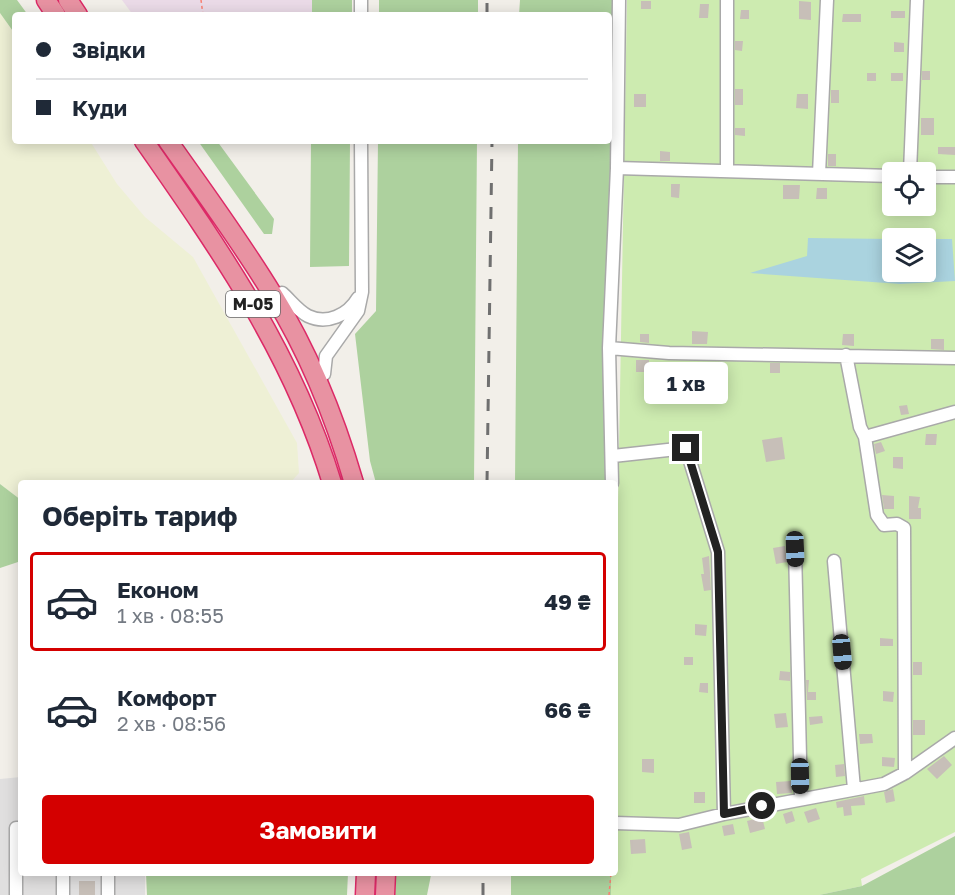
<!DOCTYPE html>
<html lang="uk">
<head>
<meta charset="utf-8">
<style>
  body { margin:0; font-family:"Golos Text",sans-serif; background:#f6f6f7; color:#1f2937; height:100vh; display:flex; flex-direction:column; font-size:22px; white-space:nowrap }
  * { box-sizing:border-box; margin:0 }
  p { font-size:20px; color:#747a83 }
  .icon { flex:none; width:33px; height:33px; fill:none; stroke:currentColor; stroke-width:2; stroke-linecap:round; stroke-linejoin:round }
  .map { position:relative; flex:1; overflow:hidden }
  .side { position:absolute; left:18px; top:480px; width:600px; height:396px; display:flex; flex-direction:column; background:#fff; border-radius:6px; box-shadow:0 3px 15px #0003 }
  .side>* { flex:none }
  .top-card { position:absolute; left:12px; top:12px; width:600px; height:132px; border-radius:6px; box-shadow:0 3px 15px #0003; display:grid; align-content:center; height:132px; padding:0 24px; background:#fff }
  .fabs { position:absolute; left:882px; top:162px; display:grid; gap:12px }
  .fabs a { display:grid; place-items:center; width:54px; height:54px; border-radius:6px; background:#fff; box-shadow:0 3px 15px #0003; font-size:30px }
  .end { position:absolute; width:27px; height:27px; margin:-14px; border:8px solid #222; background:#fff; box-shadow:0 0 0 3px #fff }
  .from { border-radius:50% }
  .bubble { position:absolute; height:42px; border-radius:6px; background:#fff; box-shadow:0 3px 15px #0003; font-size:20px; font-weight:700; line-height:42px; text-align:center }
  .car { position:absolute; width:18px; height:36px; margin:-18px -9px; border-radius:8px; box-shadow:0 0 4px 2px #0007; background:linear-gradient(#222 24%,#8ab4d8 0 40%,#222 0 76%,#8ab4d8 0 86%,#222 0) }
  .top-card b { display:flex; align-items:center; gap:21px; height:57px; font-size:22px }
  .top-card b+b { border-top:2px solid #e0e1e3 }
  .top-card i { width:15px; height:15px; background:#1f2937 }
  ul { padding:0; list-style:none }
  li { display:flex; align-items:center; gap:18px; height:99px; margin:0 12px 9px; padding:0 12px; border:3px solid transparent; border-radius:6px }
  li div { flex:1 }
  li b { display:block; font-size:22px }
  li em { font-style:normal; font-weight:700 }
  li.active { border-color:#d40000 }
  li>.icon { width:54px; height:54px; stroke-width:1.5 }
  h2 { padding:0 24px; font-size:27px; line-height:72px }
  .primary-button { display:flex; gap:12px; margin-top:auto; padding:12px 24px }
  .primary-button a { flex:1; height:69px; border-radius:6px; background:#d40000; color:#fff; font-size:24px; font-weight:700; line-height:69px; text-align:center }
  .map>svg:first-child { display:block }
  .residential { fill:#e0dfdf }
  .industrial { fill:#ebdbe8 }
  .farmland { fill:#eef0d5 }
  .grass { fill:#cdebb0; fill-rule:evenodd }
  .forest { fill:#add19e }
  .water { fill:#aad3df }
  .building { fill:#c7bfb8 }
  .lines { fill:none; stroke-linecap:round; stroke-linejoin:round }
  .minor-casing { stroke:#a9a9a9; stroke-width:15 }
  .highway-casing { stroke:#dc2a67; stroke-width:21 }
  .path { stroke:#fa8072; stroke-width:1.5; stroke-dasharray:3 3; stroke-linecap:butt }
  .minor { stroke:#fff; stroke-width:12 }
  .highway { stroke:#e892a2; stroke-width:18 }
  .rail { stroke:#707070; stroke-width:3; stroke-dasharray:12 12; stroke-linecap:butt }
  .route { stroke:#222; stroke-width:8 }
  .labels { text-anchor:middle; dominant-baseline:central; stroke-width:6; stroke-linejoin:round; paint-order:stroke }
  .shield { fill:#fff; stroke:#646464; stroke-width:1.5 }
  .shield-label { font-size:16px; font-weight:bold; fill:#222 }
</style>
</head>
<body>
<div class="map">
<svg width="955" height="895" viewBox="0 0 955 895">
  <rect width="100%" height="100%" fill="#f2efe9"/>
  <path class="residential" d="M21 777V873H145V895H0V779Z"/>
  <path class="industrial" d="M122 0H312V15H133Z"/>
  <path class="farmland" d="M0 13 15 34V141H90L117 184 145 217 193 257 297 443 299 473 290 483H93L82 480 70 483H21V500L0 484Z"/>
  <path class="grass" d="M627 0H955V832L861 879 862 886 819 895H611V873H615V673ZM892 172H926V206H892ZM892 238H926V272H892Z"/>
  <path class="forest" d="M0 0H17L28 15H15V34L0 13Z
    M312 0H352V15H312Z
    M379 0H478V15H379Z
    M520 0H619L615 483H515L518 141H609V15H519Z
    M198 141H217L274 219 272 234H264Z
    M311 141H350L349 266 310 267Z
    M378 141H477L474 483H376L370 461 355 334 376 311Z
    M0 484 21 500V561L0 568Z
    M955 836V895H819L862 886Z
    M146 873H348L347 895H147Z
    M396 873H437L431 875 427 895H395Z
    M511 873H611V895H511Z"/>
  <path class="water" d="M808 238 892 239V272H926V239H952L955 281 900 284 750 273 807 256Z"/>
  <path class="building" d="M641 1H651V9H641Z
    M799 1 811 2V20L799 19Z
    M700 4H709L708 18H699Z
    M741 10H749V19H740Z
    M891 11H905V18H891Z
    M843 14H861V22H842Z
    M735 41H743L742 51 735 50Z
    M894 42 904 43V52H894Z
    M922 71H930V80H922Z
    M867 73H876V81H867Z
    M891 73H903V81H891Z
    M735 89H743V105H735Z
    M831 90H839V103H831Z
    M634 94H646V107H634Z
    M797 94H808V109L796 108Z
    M921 118H934V135H921Z
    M735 128H745V136L735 135Z
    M938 147H955V155L938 154Z
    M660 151 670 152V161H660Z
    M828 154H836V166H828Z
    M671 184H680L679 198 671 197Z
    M783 185H800L799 199H783Z
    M817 188H827V199H816Z
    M692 331 708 332 707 344H692Z
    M640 334H649V343L640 342Z
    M843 334H854V346L842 345Z
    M931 339H944V350L931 349Z
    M636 360H649V372H636Z
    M721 363 723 374 709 376 707 365Z
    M770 363H780V373H770Z
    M907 405 909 414 901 415 899 406Z
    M926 434H937L936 445H925Z
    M782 437 785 459 766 462 762 440Z
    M881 442 885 451 876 454 874 444Z
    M893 457H903V469L893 468Z
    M882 495 894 496V509H884Z
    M909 496 920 497 918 508H921V519H909Z
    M785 546 787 562 776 564 773 548Z
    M709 556 711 590 704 591 701 574H704L702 558Z
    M695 624 707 625 706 636 695 635Z
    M880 638 893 639V646H880Z
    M684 657H693V665H684Z
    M913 662H922V675H913Z
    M780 671 790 672V681L779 680Z
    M806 680H809L808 692H816V700H807Z
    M700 683H708V693L699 692Z
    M883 691 894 692 893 702 883 701Z
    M786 713 788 727 776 728 774 714Z
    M822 716 823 723 810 725 809 717Z
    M913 720H925V735H913Z
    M859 734H872L873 743 860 744Z
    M944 756 952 765 937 779 927 769Z
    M882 757 895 758 894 767 882 766Z
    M642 759H654V773L642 772Z
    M844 764 845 776 836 777 835 765Z
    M791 781 792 793 777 794 776 782Z
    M893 789 895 801 886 803 884 792Z
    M694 792H705V803H694Z
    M864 796 865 805 851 806 852 815 844 816 843 807 837 808 836 802Z
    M816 808 820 819 808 823 804 812Z
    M792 811 795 821 786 824 783 814Z
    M762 817 765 829 750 833 747 821Z
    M733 824 735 834 724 836 722 826Z
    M689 832 692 848 682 850 679 834Z
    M645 839 646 853 631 854 630 840Z
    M79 881H95V895H79Z"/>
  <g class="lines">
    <g class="minor-casing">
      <path id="minor" d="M361 0V15
        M727 0V171
        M617 168 892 176
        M910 172 917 0
        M819 174 827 0
        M926 177H955
        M282 293C290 300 298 311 308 316 327 325 348 315 358 298
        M609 348 669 353 955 358
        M846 355 860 427 865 437
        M324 374 326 356 358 311 362 292 361 141
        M613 456 686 448 718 552 724 814
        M612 483 609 348 617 168 619 0
        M795 549 801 799
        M834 561 854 789
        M905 773 904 528 897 524 884 525 877 515 865 437 955 412
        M615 823 679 825 724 814 884 784 905 773 955 738
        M108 873V895
        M16 895V828H21
        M63 895V873"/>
    </g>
    <g class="highway-casing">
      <path id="highway" d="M46 0 56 15
        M68 0 78 15
        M144 141C220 250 293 354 332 483
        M168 141C204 192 241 242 273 295 309 353 335 418 354 483
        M365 895 366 873
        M385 895 386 873"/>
    </g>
    <path class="path" d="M201 0 203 15
      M609 895 611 873"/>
    <use href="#minor" class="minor"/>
    <use href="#highway" class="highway"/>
    <path class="rail" d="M487 15V0
      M487 483 492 141
      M483 895V873"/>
  </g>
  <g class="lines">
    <path class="route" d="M686 448 718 552 724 814 762 806"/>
  </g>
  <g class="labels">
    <rect class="shield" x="226" y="291" width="54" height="26" rx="4.5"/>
    <g class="shield-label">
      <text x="253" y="304">М-05</text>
    </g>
  </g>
</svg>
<div class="fabs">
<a><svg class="icon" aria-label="locate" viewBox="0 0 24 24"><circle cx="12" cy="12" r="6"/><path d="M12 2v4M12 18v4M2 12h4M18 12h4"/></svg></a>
<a><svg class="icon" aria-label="layers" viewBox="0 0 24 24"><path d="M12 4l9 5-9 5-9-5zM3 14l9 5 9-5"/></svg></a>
</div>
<i class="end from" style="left:762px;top:806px"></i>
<i class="end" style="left:686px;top:448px"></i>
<div class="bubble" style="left:644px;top:362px;width:84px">1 хв</div>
<i class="car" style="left:795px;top:549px;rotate:178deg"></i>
<i class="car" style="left:842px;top:652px;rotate:175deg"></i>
<i class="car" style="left:800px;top:776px;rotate:179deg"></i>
<div class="top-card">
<b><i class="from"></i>Звідки</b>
<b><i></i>Куди</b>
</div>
<section class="side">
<h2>Оберіть тариф</h2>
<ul>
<li class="active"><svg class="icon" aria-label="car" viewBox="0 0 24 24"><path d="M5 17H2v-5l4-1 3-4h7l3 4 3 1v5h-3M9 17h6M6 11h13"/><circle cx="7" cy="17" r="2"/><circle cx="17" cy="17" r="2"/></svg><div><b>Економ</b><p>1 хв · 08:55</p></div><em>49 ₴</em></li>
<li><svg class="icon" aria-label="car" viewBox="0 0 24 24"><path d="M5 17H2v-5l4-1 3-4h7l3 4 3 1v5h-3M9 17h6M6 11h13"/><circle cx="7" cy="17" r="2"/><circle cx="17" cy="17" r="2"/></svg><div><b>Комфорт</b><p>2 хв · 08:56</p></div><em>66 ₴</em></li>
</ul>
<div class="primary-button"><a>Замовити</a></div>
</section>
</div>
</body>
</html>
